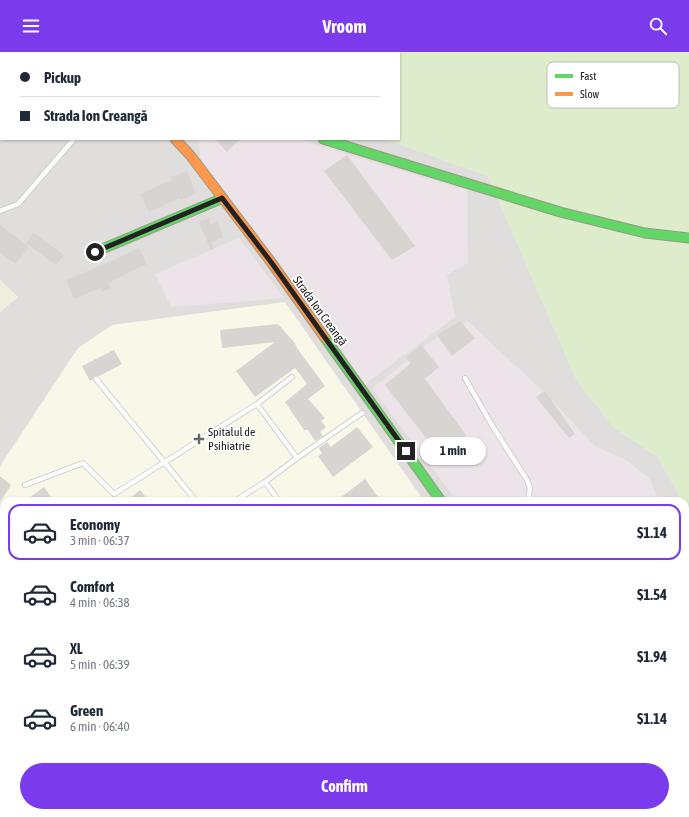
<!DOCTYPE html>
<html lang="en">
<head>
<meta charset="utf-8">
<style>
  body { margin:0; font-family:"Asap Condensed",sans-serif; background:#f6f6f7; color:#1f2937; height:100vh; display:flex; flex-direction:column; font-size:15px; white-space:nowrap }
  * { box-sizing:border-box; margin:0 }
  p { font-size:13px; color:#747a83 }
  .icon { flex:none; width:22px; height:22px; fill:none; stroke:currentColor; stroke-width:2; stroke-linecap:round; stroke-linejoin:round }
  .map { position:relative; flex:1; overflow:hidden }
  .panel { position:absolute; left:0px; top:445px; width:689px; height:320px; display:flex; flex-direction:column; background:#fff; border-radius:12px 12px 0 0; box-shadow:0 1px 3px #0004 }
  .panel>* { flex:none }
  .hud { position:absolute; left:0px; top:0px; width:400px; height:88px; box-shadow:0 1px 3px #0004; display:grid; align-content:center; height:88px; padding:0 20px; background:#fff }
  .end { position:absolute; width:18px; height:18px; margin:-9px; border:5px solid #222; background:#fff; box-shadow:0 0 0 2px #fff }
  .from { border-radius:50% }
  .bubble { position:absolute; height:28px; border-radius:14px; background:#fff; box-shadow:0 1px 3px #0004; font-size:13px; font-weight:700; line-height:28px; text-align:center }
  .hud b { display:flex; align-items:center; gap:14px; height:38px; font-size:15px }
  .hud b+b { border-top:1px solid #e0e1e3 }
  .hud i { width:10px; height:10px; background:#1f2937 }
  ul { padding:7px 0 0; list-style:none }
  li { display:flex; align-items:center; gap:12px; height:56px; margin:0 8px 6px; padding:0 12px; border:2px solid transparent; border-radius:12px }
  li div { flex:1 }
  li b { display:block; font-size:15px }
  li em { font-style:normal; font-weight:700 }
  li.on { border-color:#7c3aed }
  li>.icon { width:36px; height:36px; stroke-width:1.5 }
  .button { display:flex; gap:8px; margin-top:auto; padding:8px 20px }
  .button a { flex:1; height:46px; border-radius:24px; background:#7c3aed; color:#fff; font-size:16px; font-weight:700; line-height:46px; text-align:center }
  header { display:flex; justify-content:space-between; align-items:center; height:52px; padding:0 20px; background:#7c3aed; color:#fff; font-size:18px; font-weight:700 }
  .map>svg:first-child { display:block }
  .residential { fill:#dfdedc }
  .industrial { fill:#ede4e9 }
  .education { fill:#f8f7e8 }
  .farmland { fill:#efefdf }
  .grass { fill:#ddeccb }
  .building { fill:#d7d4d2 }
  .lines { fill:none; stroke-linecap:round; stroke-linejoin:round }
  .lane-casing { stroke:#c9c8c7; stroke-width:6 }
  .street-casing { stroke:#c9c8c7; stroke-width:11 }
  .fast-casing { stroke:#999a82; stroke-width:11 }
  .slow-casing { stroke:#999a82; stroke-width:11 }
  .lane { stroke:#fdfcfc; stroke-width:4.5 }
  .street { stroke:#fdfcfc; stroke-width:9 }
  .fast { stroke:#63d668; stroke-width:9 }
  .slow { stroke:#ff974d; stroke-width:9 }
  .route { stroke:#222; stroke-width:5 }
  .poi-dot { fill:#6a6968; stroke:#fff; stroke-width:1.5 }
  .labels { text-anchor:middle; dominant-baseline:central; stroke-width:3.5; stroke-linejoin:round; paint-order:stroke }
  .street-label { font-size:12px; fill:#222; stroke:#fff }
  .poi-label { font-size:12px; fill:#222; stroke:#fff; text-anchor:start }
  .key { fill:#fff; stroke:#bdbdbd; stroke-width:1 }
  .key-label { font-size:11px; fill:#222 }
</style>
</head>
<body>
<header><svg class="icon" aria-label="menu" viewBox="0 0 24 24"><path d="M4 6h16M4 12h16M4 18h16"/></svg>Vroom<svg class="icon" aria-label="search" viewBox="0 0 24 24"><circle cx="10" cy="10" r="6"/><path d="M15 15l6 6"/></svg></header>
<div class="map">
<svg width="689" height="765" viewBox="0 0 689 765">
  <rect width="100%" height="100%" fill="#f0eeeb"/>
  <path class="residential" d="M0 0 186 1H1V87H385L488 124 576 327 613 375 658 405 682 449H4V761H685V454L689 461V765H0V260L17 245 0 228Z"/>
  <path class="industrial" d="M199 87H299L385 114 467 138 468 211 447 223 455 265 365 332 200 106Z
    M239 186 284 246 171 255 155 222Z
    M467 269 540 336 595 394 626 408 649 426 659 449H457L372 337 430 290Z
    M685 499 689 506V647L685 652Z
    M300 761H618L621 765H303Z"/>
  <path class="education" d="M285 250 424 449H4V509L0 513V414L78 296 112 273Z"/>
  <path class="farmland" d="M0 228 18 245 0 260Z"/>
  <path class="grass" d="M185 0H689V461L685 454V449H682L658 405 613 375 576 327 488 124 385 87H399V1Z"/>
  <path class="building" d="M215 87H240L227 100Z
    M347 103 415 194 392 208 324 119Z
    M187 119 196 142 180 148V146L149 160 140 142 172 128 171 125Z
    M210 165V173L217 170 223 185 212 190 213 198H211L199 170Z
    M0 173 29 195 16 212 0 201Z
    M33 181 64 203 56 213 26 191Z
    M139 196 147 212 108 231 111 236 102 240 100 236 74 247 66 228 116 207Z
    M460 269 475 286 452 304 437 283Z
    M278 272 294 290 299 299 325 334 308 347 325 366 321 369 326 375 320 380 323 384 315 389 308 378H304L285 350 307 332 295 316 255 345 236 319 275 290 222 296 220 278Z
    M421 293 439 315 425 327 466 383 440 404 385 333 410 312 406 305Z
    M114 298 122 312 99 324H94L92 328 90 329 82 314Z
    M545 339 575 382 569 386 536 345Z
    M357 375 373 395 333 425 318 404 322 401 319 396 327 390 331 395Z
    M0 424 11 433 0 450Z
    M365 427 378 445 374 449H336Z
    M44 435 54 449H25Z
    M140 438 149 449H126Z"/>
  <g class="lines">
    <g class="lane-casing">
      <path id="lane" d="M0 159 18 152 74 87
        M465 326 493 375 527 428 530 436 528 449
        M96 327 196 449
        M257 352 297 406
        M265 430 279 449
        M25 433 83 411 114 442 257 352 292 325
        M235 449 265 430 297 406 362 361"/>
    </g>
    <g class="street-casing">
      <path id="street" d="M6 0 9 1
        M685 679 689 674
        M272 761 275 765
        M668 761 671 765"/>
    </g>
    <g class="fast-casing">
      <path id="fast" d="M323 87 560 160 645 181 689 186
        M95 200 223 146
        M325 286 441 449"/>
    </g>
    <g class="slow-casing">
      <path id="slow" d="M175 87 190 103 271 210 325 286"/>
    </g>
    <use href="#lane" class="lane"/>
    <use href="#street" class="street"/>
    <use href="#fast" class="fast"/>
    <use href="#slow" class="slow"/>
  </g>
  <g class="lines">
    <path class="route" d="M95 200 222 146 271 210 406 399"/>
  </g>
  <path class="poi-dot" d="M197 381h4v4h4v4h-4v4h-4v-4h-4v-4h4z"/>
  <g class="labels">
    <g class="street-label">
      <text transform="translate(320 259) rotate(54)">Strada Ion Creangă</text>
    </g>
    <g class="poi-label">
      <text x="208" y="380">Spitalul de<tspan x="208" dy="14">Psihiatrie</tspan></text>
    </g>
  </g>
  <rect x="547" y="10" width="132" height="46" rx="6" class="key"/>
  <rect x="555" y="22" width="18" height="4" fill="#63d668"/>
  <rect x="555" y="40" width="18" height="4" fill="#ff974d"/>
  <g class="key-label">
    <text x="580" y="28">Fast</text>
    <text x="580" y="46">Slow</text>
  </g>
</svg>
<i class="end from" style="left:95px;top:200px"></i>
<i class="end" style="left:406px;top:399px"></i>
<div class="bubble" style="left:420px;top:385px;width:66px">1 min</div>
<div class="hud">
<b><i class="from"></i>Pickup</b>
<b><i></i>Strada Ion Creangă</b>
</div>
<section class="panel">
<ul>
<li class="on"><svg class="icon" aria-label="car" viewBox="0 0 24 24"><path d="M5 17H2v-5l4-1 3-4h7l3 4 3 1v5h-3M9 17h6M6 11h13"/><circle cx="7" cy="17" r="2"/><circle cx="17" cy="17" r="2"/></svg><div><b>Economy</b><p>3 min · 06:37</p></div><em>$1.14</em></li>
<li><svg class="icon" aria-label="car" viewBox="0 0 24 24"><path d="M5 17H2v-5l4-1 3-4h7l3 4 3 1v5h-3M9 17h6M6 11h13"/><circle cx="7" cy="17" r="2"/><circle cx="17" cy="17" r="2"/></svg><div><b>Comfort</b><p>4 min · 06:38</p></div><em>$1.54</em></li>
<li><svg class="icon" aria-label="car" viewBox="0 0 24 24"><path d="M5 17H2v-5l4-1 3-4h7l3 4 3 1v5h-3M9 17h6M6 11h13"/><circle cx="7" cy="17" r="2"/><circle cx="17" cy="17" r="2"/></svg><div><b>XL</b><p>5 min · 06:39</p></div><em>$1.94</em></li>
<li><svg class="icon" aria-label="car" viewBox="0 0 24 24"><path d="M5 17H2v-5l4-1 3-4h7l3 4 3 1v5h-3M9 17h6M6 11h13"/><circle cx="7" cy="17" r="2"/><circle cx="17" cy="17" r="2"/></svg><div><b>Green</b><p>6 min · 06:40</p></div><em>$1.14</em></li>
</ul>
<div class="button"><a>Confirm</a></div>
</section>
</div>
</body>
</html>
